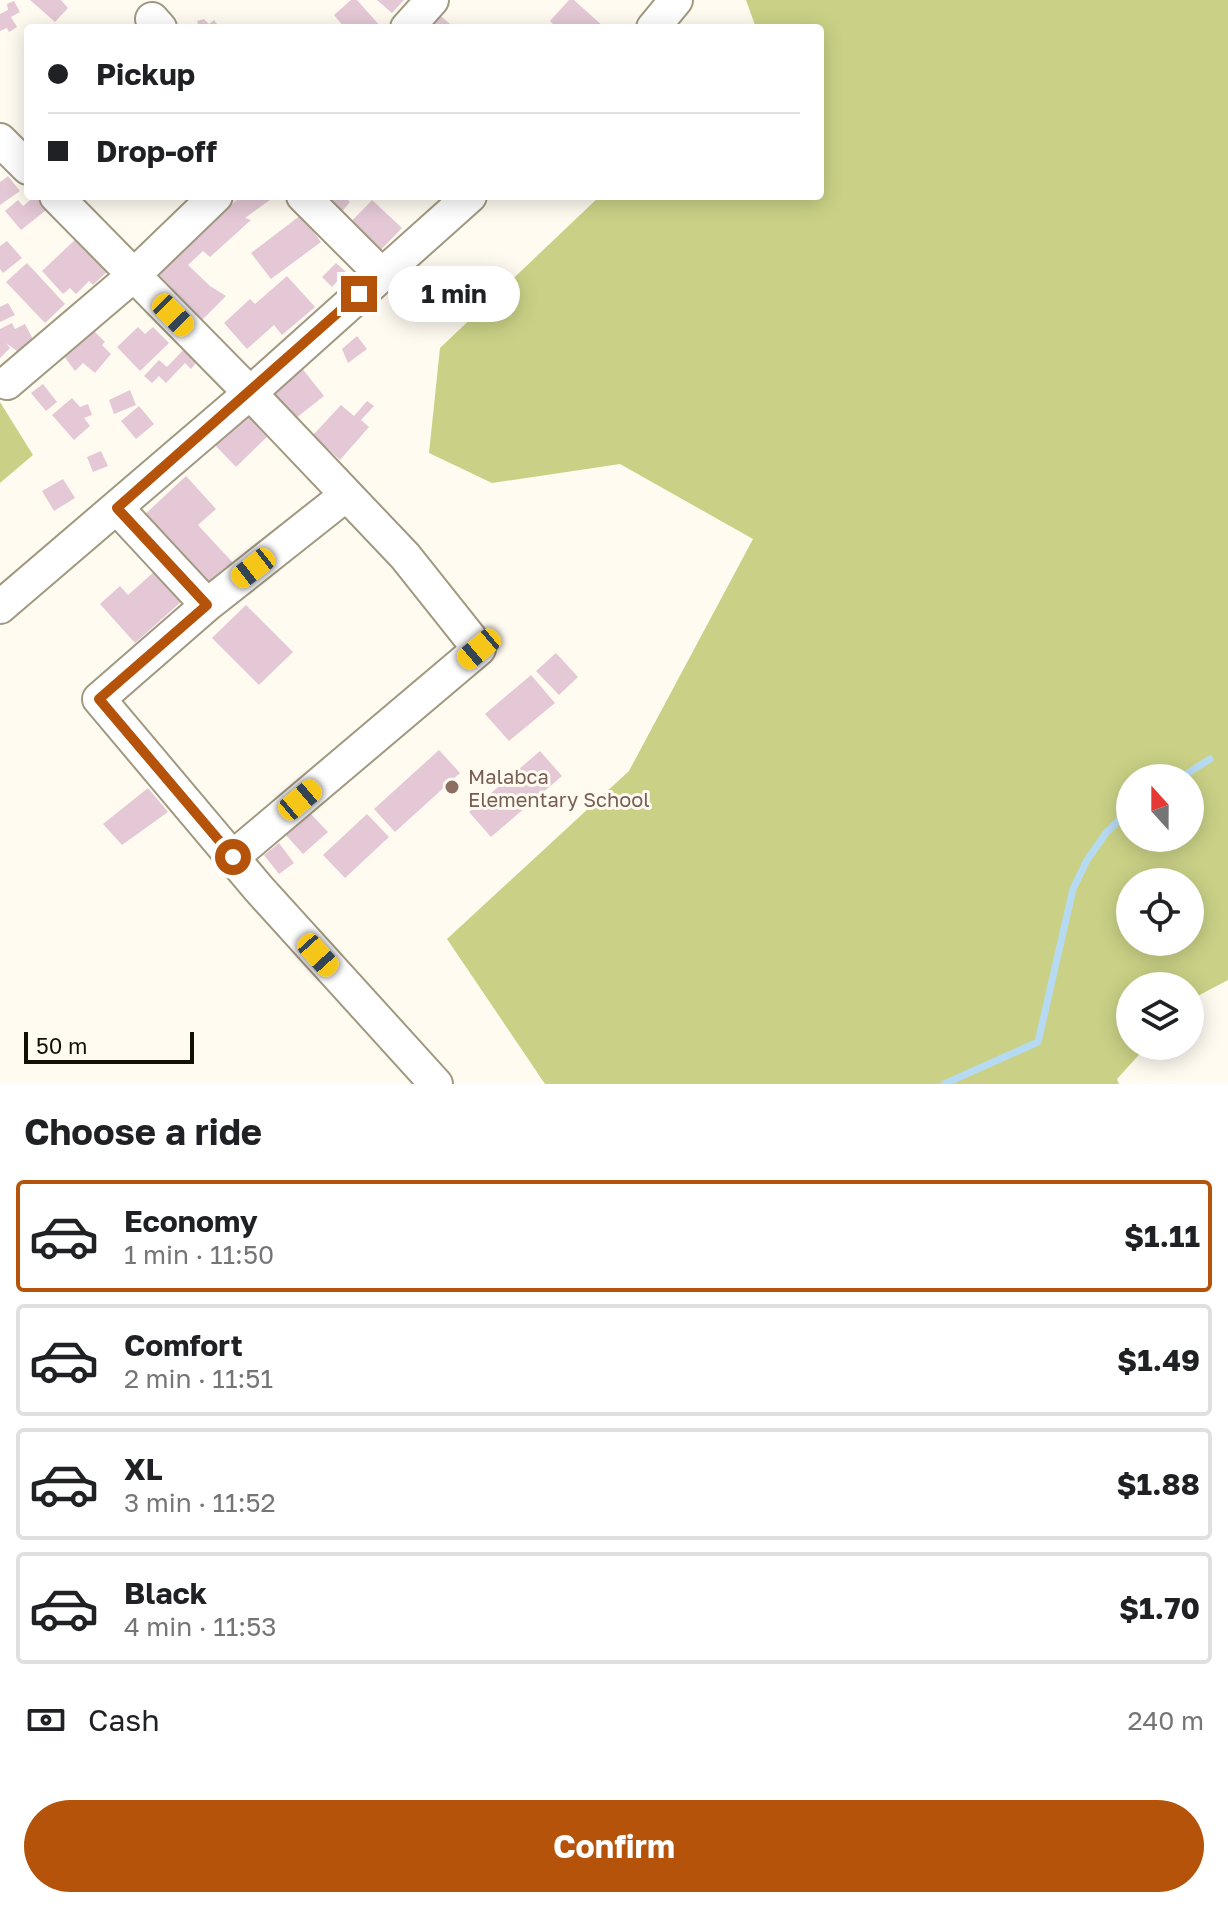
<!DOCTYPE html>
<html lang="en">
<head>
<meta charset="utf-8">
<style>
  body { margin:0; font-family:"Golos Text",sans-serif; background:#f2f2f2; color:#202124; height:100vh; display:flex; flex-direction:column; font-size:30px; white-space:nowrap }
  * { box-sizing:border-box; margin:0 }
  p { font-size:26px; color:#757577 }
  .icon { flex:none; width:44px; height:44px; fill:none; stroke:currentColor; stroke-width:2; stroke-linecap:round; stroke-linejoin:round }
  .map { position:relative; height:1084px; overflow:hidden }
  .sheet { display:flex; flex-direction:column; background:#fff; flex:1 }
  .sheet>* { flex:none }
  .guide { position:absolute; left:24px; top:24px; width:800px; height:176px; border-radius:8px; box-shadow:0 4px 20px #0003; display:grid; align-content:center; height:176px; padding:0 24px; background:#fff }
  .needle { width:52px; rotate:339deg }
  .tools { position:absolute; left:1116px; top:764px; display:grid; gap:16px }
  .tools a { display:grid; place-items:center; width:88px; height:88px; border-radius:50%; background:#fff; box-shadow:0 4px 20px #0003; font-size:40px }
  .scale { position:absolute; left:24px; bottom:20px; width:170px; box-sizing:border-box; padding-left:8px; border:4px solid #120f06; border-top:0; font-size:22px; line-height:28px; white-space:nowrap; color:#120f06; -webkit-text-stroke:6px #fffbf1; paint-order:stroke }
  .end { position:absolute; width:36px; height:36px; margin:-18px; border:10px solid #b45309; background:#fff; box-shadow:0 0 0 4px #fff }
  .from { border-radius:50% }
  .bubble { position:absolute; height:56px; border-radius:28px; background:#fff; box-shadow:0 4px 20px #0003; font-size:26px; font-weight:700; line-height:56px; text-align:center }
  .car { position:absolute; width:24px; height:48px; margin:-24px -12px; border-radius:10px; box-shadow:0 0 6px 2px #0007; background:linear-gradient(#f5c518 24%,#345 0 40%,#f5c518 0 76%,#345 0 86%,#f5c518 0) }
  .guide b { display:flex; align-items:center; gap:28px; height:76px; font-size:30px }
  .guide b+b { border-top:2px solid #e0e0e0 }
  .guide i { width:20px; height:20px; background:#202124 }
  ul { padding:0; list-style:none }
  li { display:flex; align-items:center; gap:24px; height:112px; margin:0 16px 12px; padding:0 8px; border:4px solid #e0e0e0; border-radius:8px }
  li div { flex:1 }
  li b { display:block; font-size:30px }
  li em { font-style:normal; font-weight:700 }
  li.on { border-color:#b45309 }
  li>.icon { width:72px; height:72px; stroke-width:1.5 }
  h2 { padding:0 24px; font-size:36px; line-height:96px }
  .pay { display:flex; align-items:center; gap:20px; height:88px; padding:0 24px; font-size:30px }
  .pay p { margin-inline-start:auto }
  .primary-button { display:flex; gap:16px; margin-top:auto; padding:16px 24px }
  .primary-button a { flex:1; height:92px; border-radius:48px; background:#b45309; color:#fff; font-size:32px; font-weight:700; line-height:92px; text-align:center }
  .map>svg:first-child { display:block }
  .green { fill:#cad186; fill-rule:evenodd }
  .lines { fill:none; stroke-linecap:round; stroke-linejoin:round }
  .stream { stroke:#b6daf2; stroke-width:7 }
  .building { fill:#e4c8d5 }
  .minor-casing { stroke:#a19880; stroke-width:36 }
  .minor { stroke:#fff; stroke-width:32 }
  .route { stroke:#b45309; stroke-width:10 }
  .education-dot { fill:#8d6e63; stroke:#fffbf1; stroke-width:3 }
  .labels { text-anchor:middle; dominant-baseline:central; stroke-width:6; stroke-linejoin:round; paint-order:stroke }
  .education-label { font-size:20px; fill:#785e54; stroke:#fffbf1; text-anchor:start }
</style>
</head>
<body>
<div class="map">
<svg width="1228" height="1084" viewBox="0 0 1228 1084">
  <rect width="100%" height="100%" fill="#fffbf1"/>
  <path class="green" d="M746 0H1228V980L1190 1000V986H1130V1046H1147L1117 1079 1119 1084H545L447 939 629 771 753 539 620 464 492 483 429 453 440 348 600 196H820V28H756ZM1130 778H1190V838H1130ZM1130 882H1190V942H1130Z
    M0 402 33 455 0 483Z"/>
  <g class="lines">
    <path class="stream" d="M1180 778 1210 759
      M944 1084 1038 1042 1073 889 1087 860 1106 833 1130 809"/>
  </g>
  <path class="building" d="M30 0H61L68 8 55 22Z
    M351 0H357L381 27 345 28 334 15Z
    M377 0H404L392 13Z
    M569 0H574L605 28H557L550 21Z
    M14 1 20 12 11 17 17 27 9 32 7 28 0 31V14L8 10 7 4Z
    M436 12 455 28H422Z
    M204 19 209 24 214 20 220 28H199L197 21Z
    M8 176 20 191 0 205V182Z
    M35 196H41L50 207 21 230 5 211 18 200 23 206Z
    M241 196H267L270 200 245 218 251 220 210 257 203 251 188 265 210 286 226 296 196 326 141 277 224 198 230 206Z
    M326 196H344L350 202 339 215 322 200Z
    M372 200 402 228 373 258 343 230Z
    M301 215 321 242 271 279 251 253Z
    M81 234 112 267 93 285 89 281 76 294 70 288 63 294 42 271Z
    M7 241 22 258 3 273 0 269V246Z
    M27 263 65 304 45 323 6 282Z
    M336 263 346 272 332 287 322 277Z
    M287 276 315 307 282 335 274 325 247 349 224 323 250 299 255 304Z
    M8 303 15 315 0 322V307Z
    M12 323 15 329 25 324 36 345 21 354 6 343 10 348 0 358V329Z
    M88 325 105 342 102 345 111 354 95 373 83 363 75 371 61 352Z
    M138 327 145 334 153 327 169 343 140 371 117 347Z
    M357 336 367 349 348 363 342 349Z
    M186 347 199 359 191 369 185 363 166 383 159 376 152 383 144 376 159 360 167 367Z
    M301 367 324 396 291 422 265 388Z
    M43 384 57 402 46 411 31 393Z
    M130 390 136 405 114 414 109 400Z
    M72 398 80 407 88 404 92 415 84 418 90 426 74 440 52 415Z
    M367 401 374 406 361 420 369 427 340 460 313 435 341 405 354 416Z
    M242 405 270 434 236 467 208 438Z
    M139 406 154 424 136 439 121 421Z
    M101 451 108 466 93 472 87 457Z
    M186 476 216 509 198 525 235 565 207 590 140 519Z
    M63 479 75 498 54 511 42 491Z
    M155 571 182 601 135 643 100 604 120 586 128 595Z
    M246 605 293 652 259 685 212 638Z
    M556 653 578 677 559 695 536 671Z
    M531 675 555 703 509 741 485 714Z
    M439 750 460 773 395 832 374 809Z
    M540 751 562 776 491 837 469 812Z
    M148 788 168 812 122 845 103 824Z
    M310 813 328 832 303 854 285 834Z
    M367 814 389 837 345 878 323 855Z
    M279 843 294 863 279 874 264 855Z"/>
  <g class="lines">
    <g class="minor-casing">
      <path id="minor" d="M152 19 160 28
        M407 28 432 0
        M653 28 676 0
        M0 140 28 168
        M56 196 250 393 405 556 479 649 233 857
        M303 196 381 274
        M7 383 134 275 216 196
        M346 495 207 605 99 699 259 889 436 1084
        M117 508 207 605
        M0 607 250 393 470 196"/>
    </g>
    <use href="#minor" class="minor"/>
  </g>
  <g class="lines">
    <path class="route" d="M233 857 99 699 207 605 117 508 359 294"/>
  </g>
  <circle class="education-dot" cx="452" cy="787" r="8"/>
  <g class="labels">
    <g class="education-label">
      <text x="468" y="776">Malabca<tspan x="468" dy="23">Elementary School</tspan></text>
    </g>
  </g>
</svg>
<div class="tools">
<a><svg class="needle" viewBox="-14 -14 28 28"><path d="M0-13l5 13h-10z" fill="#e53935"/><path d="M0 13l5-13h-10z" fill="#757577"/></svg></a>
<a><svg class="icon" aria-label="locate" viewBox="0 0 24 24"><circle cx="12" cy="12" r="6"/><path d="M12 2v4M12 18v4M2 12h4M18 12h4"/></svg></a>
<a><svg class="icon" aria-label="layers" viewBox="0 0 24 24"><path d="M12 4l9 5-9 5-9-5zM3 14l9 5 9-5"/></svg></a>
</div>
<div class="scale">50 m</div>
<i class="end from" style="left:233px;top:857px"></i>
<i class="end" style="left:359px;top:294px"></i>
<div class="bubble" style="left:388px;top:266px;width:132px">1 min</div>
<i class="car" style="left:173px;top:315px;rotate:136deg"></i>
<i class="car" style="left:253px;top:568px;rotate:232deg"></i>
<i class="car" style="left:479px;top:649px;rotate:230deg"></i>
<i class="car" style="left:300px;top:800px;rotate:50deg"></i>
<i class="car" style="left:318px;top:955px;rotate:138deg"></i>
<div class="guide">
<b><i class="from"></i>Pickup</b>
<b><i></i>Drop-off</b>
</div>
</div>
<section class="sheet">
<h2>Choose a ride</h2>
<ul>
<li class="on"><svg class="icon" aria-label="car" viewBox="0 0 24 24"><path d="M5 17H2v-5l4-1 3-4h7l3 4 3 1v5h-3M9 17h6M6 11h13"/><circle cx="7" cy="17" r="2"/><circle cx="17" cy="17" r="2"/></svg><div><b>Economy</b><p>1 min · 11:50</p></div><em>$1.11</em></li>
<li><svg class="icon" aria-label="car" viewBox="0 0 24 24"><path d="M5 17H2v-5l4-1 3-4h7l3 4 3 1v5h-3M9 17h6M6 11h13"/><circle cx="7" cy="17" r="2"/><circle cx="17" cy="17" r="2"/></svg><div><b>Comfort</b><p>2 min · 11:51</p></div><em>$1.49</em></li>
<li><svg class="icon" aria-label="car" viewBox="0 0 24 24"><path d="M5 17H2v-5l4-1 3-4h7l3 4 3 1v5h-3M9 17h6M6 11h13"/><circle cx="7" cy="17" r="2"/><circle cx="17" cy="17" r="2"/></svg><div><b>XL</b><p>3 min · 11:52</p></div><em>$1.88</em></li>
<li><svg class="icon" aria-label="car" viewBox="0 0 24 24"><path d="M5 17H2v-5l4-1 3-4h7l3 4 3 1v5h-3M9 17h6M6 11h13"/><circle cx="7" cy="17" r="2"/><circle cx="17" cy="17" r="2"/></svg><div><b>Black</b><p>4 min · 11:53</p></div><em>$1.70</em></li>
</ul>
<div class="pay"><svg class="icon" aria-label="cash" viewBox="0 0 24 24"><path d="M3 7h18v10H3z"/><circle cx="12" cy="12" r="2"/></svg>Cash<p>240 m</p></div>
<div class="primary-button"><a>Confirm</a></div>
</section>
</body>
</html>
